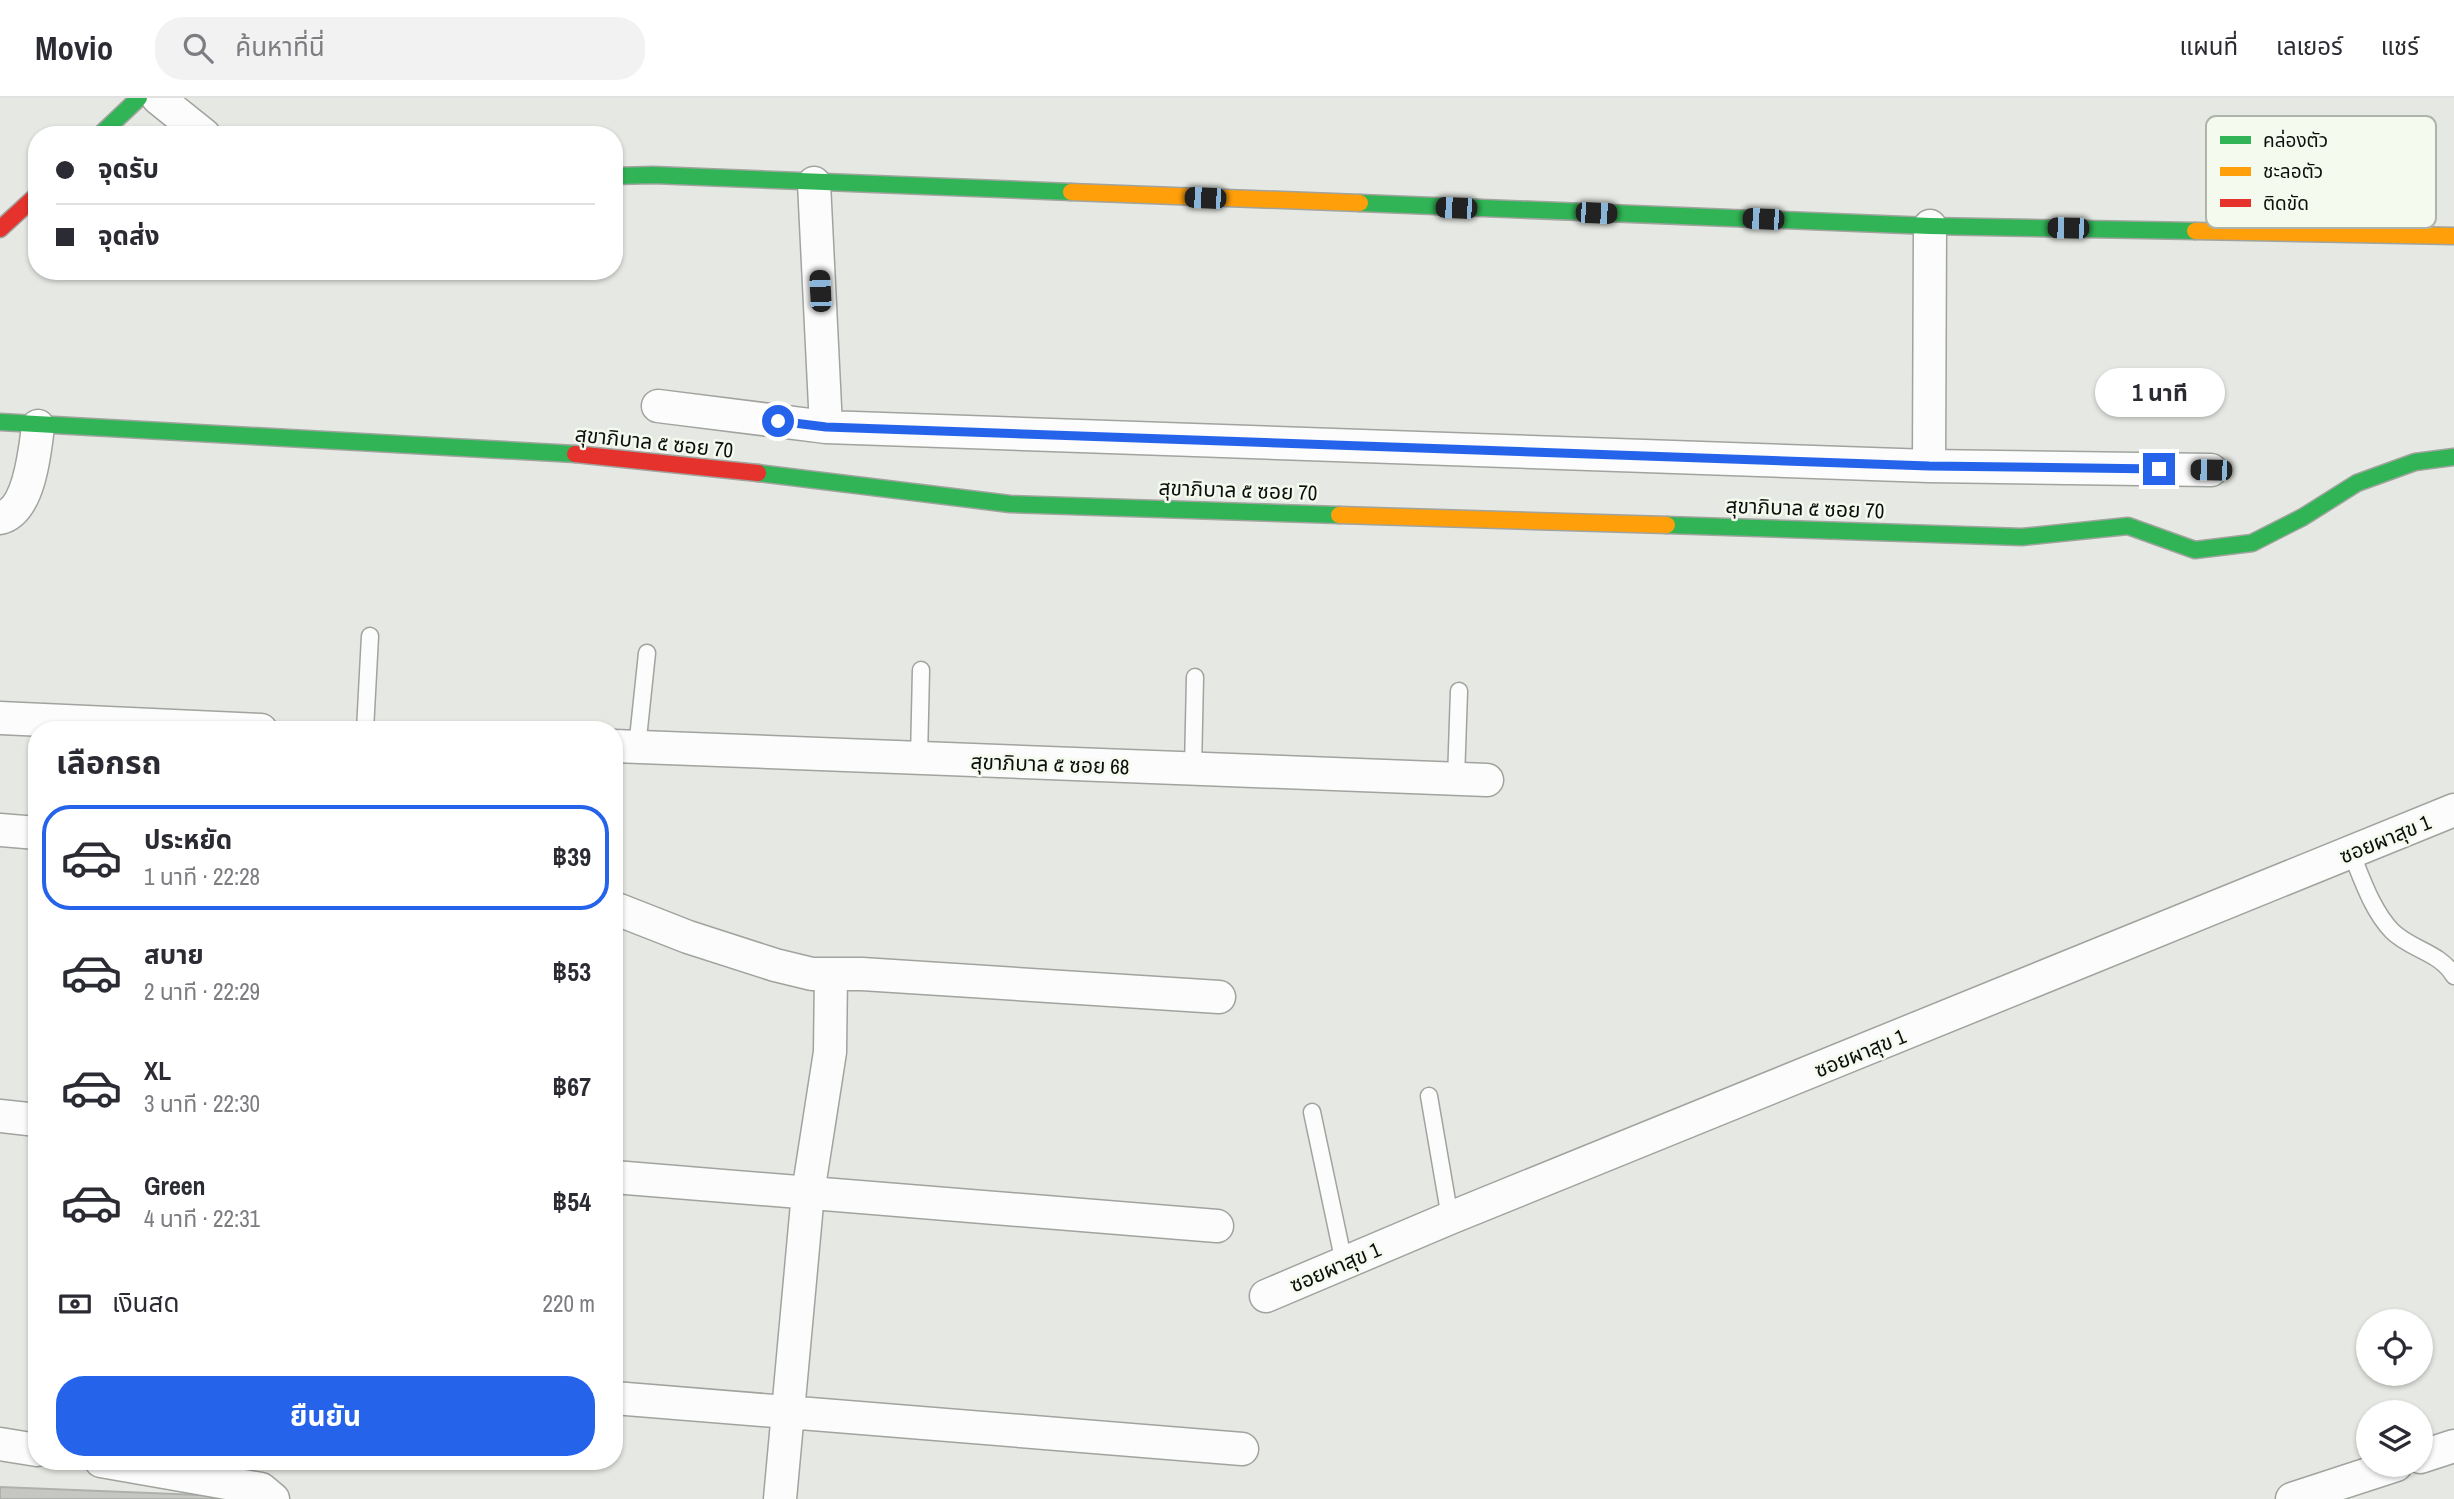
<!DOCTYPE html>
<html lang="th">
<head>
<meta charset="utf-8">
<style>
  body { margin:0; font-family:"Archivo Narrow","Noto Sans Thai",sans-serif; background:#f2f2f3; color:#2b2b33; height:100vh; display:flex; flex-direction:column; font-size:26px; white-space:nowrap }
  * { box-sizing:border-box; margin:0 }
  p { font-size:23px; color:#7c7c81 }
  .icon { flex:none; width:38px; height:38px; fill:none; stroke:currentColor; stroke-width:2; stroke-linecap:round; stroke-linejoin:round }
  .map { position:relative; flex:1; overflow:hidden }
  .details { position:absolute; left:28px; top:623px; width:595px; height:749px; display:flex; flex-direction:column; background:#fff; border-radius:28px; box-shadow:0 2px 5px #0004 }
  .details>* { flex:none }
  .top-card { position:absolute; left:28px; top:28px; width:595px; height:154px; border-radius:28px; box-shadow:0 2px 5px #0004; display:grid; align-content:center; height:154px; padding:0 28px; background:#fff }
  .buttons { position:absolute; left:2356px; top:1211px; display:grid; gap:14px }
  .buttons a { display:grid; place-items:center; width:77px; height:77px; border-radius:50%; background:#fff; box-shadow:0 2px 5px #0004; font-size:35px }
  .end { position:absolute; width:32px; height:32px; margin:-16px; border:9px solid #2563eb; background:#fff; box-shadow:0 0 0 4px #fff }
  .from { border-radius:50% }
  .bubble { position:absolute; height:49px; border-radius:24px; background:#fff; box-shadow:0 2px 5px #0004; font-size:23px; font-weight:700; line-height:49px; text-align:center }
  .car { position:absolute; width:21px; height:42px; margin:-21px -10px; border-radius:9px; box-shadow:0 0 5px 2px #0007; background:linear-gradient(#222 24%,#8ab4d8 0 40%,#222 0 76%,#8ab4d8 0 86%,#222 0) }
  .top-card b { display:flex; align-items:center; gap:24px; height:66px; font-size:26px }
  .top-card b+b { border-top:2px solid #e1e1e2 }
  .top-card i { width:18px; height:18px; background:#2b2b33 }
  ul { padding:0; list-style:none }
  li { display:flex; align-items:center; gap:21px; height:105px; margin:0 14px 10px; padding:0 14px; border:4px solid transparent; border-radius:28px }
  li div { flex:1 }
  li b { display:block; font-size:26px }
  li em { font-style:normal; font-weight:700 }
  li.active { border-color:#2563eb }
  li>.icon { width:63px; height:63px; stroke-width:1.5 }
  h2 { padding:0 28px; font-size:32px; line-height:84px }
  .pay { display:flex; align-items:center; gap:18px; height:77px; padding:0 28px; font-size:26px }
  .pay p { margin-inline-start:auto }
  .action { display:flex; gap:14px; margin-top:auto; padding:14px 28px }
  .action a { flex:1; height:80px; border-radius:28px; background:#2563eb; color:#fff; font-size:28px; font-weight:700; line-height:80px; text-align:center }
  header { display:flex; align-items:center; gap:42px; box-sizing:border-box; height:98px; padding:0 35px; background:#fff; border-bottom:2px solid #e1e1e2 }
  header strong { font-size:33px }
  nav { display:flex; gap:38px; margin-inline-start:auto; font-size:24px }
  .search { width:490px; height:63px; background:#f2f2f3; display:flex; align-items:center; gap:18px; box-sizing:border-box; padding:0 24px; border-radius:28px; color:#7c7c81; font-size:26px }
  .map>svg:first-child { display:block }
  .building { fill:#c6c7c3; stroke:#aeb0ac; stroke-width:2 }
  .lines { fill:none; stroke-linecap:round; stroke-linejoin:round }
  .lane-casing { stroke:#a0a39e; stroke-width:19 }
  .street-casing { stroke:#a0a39e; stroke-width:35 }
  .fast-casing { stroke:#a0a39e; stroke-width:19 }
  .slow-casing { stroke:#a0a39e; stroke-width:19 }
  .jam-casing { stroke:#a0a39e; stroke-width:19 }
  .lane { stroke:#fbfcfb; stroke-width:16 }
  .street { stroke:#fbfcfb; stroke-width:32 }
  .fast { stroke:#30b455; stroke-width:16 }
  .slow { stroke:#ff9f0a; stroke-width:16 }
  .jam { stroke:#e5322d; stroke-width:16 }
  .route { stroke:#2563eb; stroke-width:9 }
  .labels { text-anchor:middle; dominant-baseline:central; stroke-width:5; stroke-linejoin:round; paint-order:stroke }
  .street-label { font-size:21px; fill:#0d0f0b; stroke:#f4faee }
  .key { fill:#f4faee; stroke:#afb4aa; stroke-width:2 }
  .key-label { font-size:19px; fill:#0d0f0b }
</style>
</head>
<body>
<header>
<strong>Movio</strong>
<div class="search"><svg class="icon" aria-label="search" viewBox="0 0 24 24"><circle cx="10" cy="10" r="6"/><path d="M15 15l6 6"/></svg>ค้นหาที่นี่</div>
<nav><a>แผนที่</a><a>เลเยอร์</a><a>แชร์</a></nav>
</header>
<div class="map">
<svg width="2454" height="1401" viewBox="0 0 2454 1401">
  <rect width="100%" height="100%" fill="#e6e9e3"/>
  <path class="building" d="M0 1389 225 1398 226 1401H0Z"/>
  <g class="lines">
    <g class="lane-casing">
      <path id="lane" d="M365 632 370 538
        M637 650 647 555
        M919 661 921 572
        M1193 671 1195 579
        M1456 681 1459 593
        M2351 754C2362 781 2372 812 2392 833 2411 852 2440 854 2454 878
        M1429 998 1450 1120
        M1312 1014 1344 1165"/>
    </g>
    <g class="street-casing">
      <path id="street" d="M158 0 204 37
        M814 85 826 329 1929 368 1930 128
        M658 308 826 329
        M1929 368 2211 372
        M0 420C30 413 35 352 38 328
        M0 620 261 632
        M614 648 1487 682
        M0 732 37 735
        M614 810 688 839 775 867 812 876H862L1219 899
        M0 1018 37 1022
        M614 1079 1217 1128
        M1266 1198 1450 1120 2454 712
        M614 1300 1242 1351
        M0 1346 37 1352
        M2420 1359 2454 1348
        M101 1363 261 1391 273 1401
        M780 1401 808 1095 830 954 831 876
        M2292 1401 2396 1367"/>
    </g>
    <g class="fast-casing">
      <path id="fast" d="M100 37 139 0
        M614 78 653 77 1071 94
        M1360 105 1930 128 2195 133
        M0 324 575 356
        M758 375 1010 406 1339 417
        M1667 427 2022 439 2128 428 2195 452 2252 445 2303 419 2357 385 2415 364 2454 359"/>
    </g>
    <g class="slow-casing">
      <path id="slow" d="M1071 94 1360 105
        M2195 133 2454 138
        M1339 417 1667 427"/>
    </g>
    <g class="jam-casing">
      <path id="jam" d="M0 131 37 97
        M575 356 758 375"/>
    </g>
    <use href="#lane" class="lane"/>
    <use href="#street" class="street"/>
    <use href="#fast" class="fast"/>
    <use href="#slow" class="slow"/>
    <use href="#jam" class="jam"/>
  </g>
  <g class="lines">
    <path class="route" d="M778 323 826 329 1929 368 2159 371"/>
  </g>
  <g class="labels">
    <g class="street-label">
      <text transform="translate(654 344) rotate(6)">สุขาภิบาล ๕ ซอย 70</text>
      <text transform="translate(1238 392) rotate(2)">สุขาภิบาล ๕ ซอย 70</text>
      <text transform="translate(1805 410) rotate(2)">สุขาภิบาล ๕ ซอย 70</text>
      <text transform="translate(1050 666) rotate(2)">สุขาภิบาล ๕ ซอย 68</text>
      <text transform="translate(2385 741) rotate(-22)">ซอยผาสุข 1</text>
      <text transform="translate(1860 955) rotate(-22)">ซอยผาสุข 1</text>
      <text transform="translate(1335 1169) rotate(-23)">ซอยผาสุข 1</text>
    </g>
  </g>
  <rect x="2206" y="18" width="230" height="112" rx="10" class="key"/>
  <rect x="2220" y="38" width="31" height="8" fill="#30b455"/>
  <rect x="2220" y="69" width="31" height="9" fill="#ff9f0a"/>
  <rect x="2220" y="101" width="31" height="8" fill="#e5322d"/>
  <g class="key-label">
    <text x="2263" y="49">คล่องตัว</text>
    <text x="2263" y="80">ชะลอตัว</text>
    <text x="2263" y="112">ติดขัด</text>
  </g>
</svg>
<div class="buttons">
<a><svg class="icon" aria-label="locate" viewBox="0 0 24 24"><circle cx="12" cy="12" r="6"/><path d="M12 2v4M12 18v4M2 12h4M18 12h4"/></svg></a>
<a><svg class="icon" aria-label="layers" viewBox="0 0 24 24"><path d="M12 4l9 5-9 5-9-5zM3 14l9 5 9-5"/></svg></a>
</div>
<i class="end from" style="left:778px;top:323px"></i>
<i class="end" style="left:2159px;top:371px"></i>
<div class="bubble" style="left:2095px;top:270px;width:130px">1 นาที</div>
<i class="car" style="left:1205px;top:100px;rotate:272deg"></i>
<i class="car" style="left:1456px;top:110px;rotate:272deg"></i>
<i class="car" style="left:1596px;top:115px;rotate:92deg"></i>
<i class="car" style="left:1763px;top:121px;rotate:272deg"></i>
<i class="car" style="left:2068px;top:130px;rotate:271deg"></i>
<i class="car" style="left:820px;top:193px;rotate:357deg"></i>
<i class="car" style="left:2211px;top:372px;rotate:271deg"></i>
<div class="top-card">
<b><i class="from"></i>จุดรับ</b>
<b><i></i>จุดส่ง</b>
</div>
<section class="details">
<h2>เลือกรถ</h2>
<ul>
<li class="active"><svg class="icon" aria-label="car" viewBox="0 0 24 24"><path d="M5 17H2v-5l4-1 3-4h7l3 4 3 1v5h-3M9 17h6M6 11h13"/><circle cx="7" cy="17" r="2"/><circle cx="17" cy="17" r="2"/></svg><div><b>ประหยัด</b><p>1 นาที · 22:28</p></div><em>฿39</em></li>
<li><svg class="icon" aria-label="car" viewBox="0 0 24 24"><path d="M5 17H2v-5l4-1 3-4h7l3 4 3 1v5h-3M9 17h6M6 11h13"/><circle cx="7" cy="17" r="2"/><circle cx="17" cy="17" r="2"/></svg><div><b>สบาย</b><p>2 นาที · 22:29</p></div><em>฿53</em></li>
<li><svg class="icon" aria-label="car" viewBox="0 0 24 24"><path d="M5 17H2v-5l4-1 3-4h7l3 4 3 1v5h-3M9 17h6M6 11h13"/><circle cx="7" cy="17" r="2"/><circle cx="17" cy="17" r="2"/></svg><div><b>XL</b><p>3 นาที · 22:30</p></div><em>฿67</em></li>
<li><svg class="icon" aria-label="car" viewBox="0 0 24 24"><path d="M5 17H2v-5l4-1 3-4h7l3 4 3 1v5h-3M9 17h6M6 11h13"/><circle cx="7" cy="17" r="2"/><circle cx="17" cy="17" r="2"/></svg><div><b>Green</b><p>4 นาที · 22:31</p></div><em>฿54</em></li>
</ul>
<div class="pay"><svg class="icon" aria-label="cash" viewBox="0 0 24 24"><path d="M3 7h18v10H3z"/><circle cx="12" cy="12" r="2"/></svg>เงินสด<p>220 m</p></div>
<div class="action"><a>ยืนยัน</a></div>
</section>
</div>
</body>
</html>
